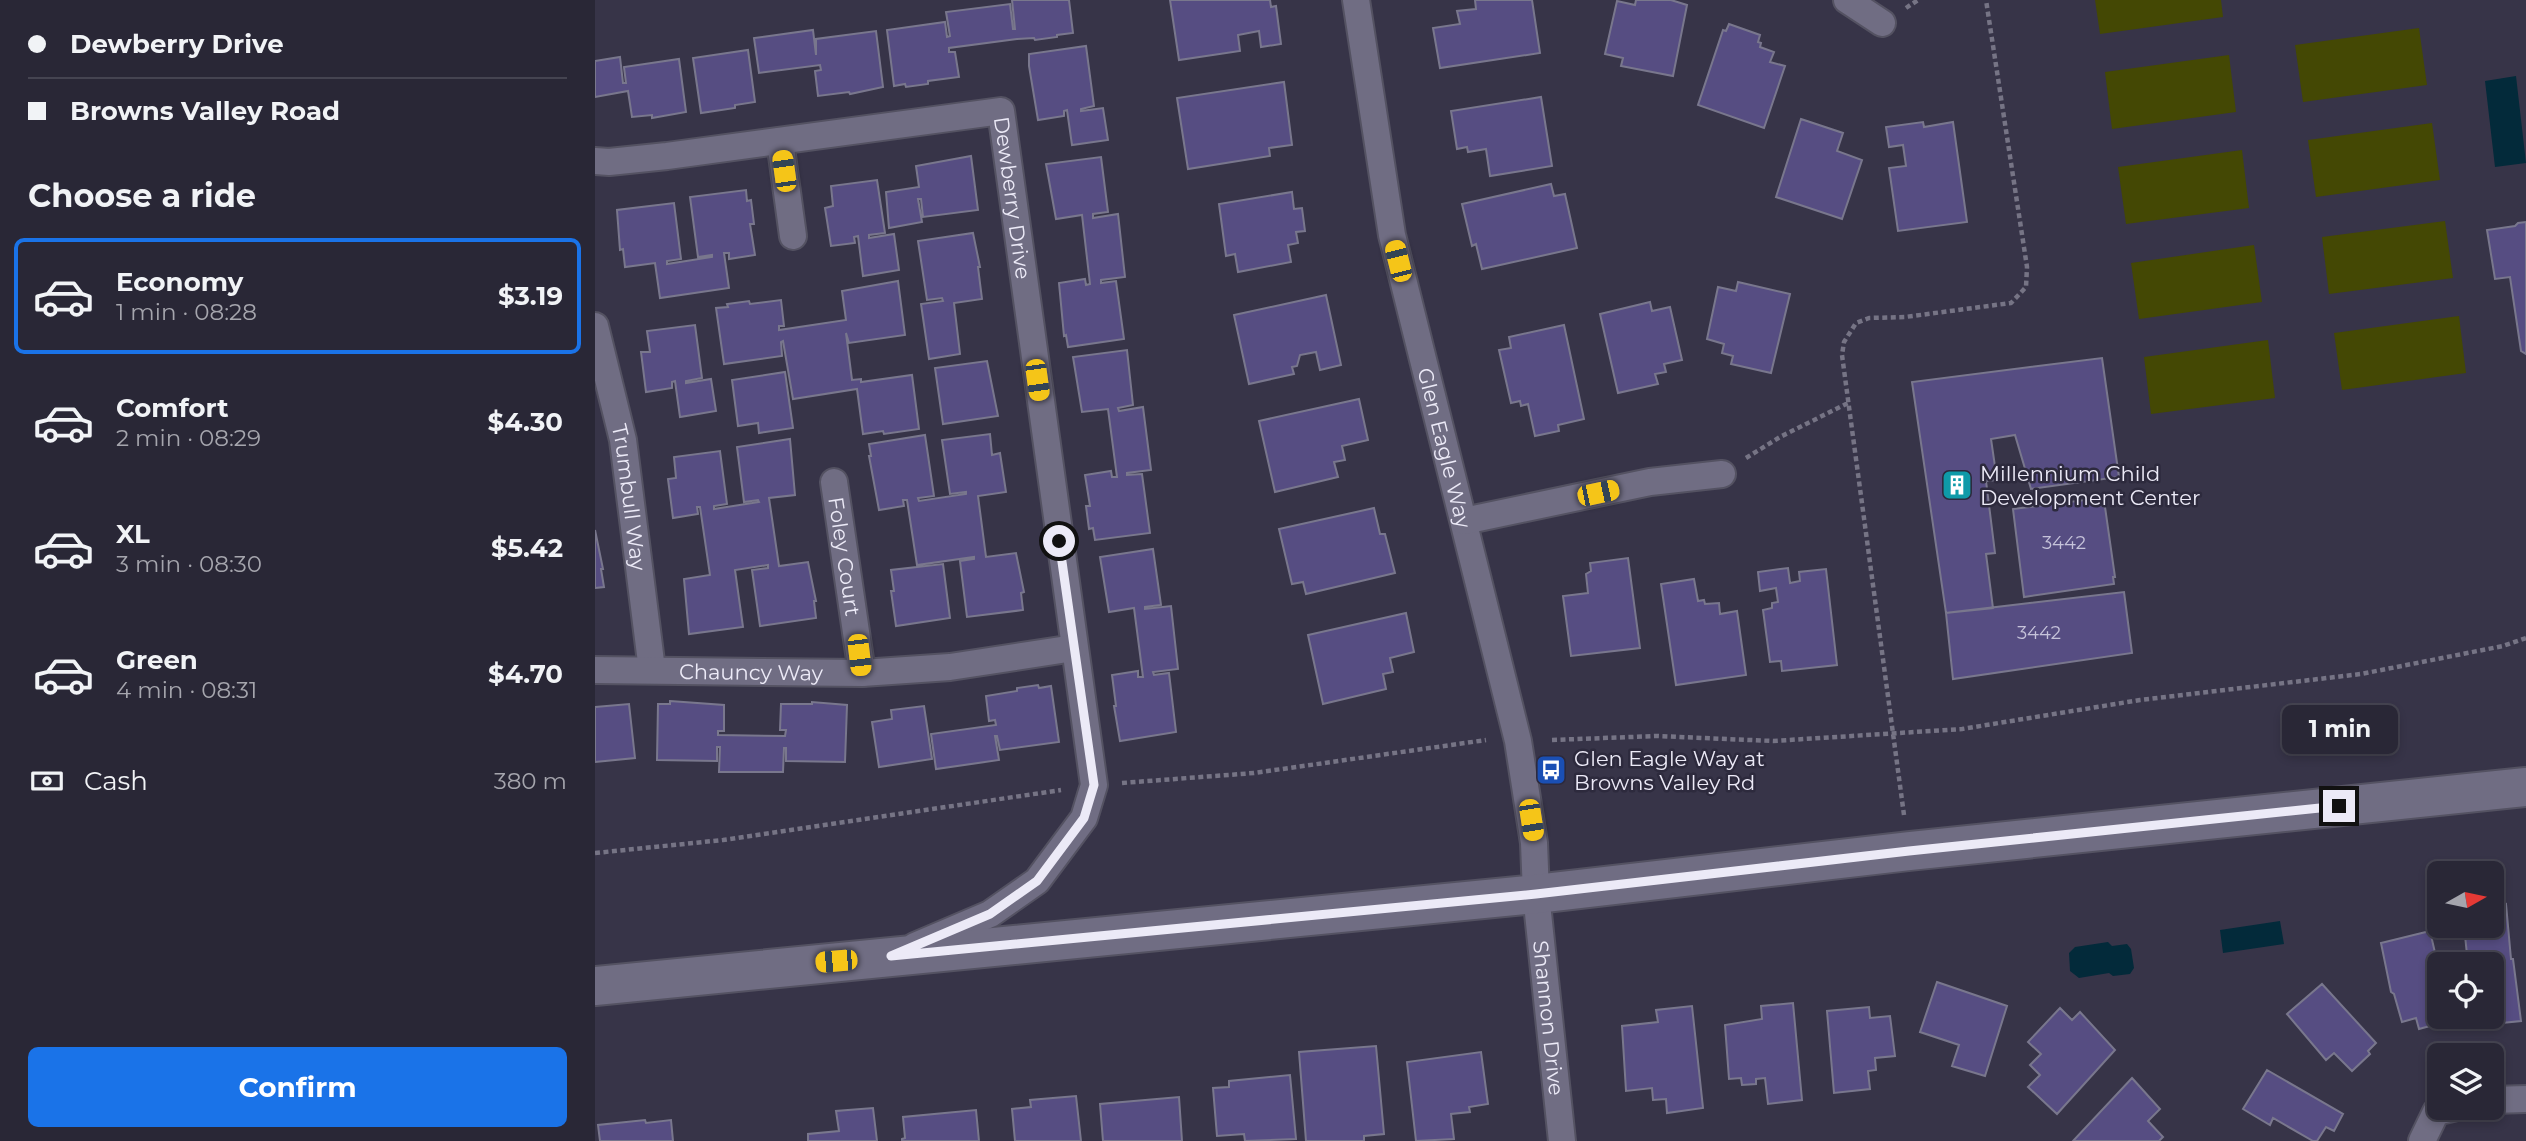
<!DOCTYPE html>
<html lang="en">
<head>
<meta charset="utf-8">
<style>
  body { margin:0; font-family:Montserrat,sans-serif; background:#353342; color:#f1f3f6; height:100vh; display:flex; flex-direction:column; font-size:26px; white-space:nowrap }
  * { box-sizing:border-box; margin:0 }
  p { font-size:23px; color:#a5a5ad }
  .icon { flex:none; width:38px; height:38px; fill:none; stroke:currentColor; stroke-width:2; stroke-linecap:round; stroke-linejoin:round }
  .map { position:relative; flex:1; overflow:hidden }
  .sheet { display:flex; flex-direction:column; background:#292736; width:595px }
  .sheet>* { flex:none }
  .top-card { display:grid; align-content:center; height:154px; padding:0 28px; background:#292736 }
  .needle { width:46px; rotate:81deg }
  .fabs { position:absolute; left:1832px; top:861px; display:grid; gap:14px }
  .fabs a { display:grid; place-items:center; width:77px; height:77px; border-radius:10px; background:#292736; box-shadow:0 4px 10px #0003,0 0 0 2px #454451; font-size:35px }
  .end { position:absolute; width:32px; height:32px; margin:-16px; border:9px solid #eceaf7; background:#111; box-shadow:0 0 0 4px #111 }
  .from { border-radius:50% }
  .bubble { position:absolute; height:49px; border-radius:10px; background:#292736; box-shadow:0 4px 10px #0003,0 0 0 2px #454451; font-size:23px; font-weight:700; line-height:49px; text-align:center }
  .car { position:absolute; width:21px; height:42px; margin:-21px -10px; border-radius:9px; box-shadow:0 0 5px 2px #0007; background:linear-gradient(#f5c518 24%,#345 0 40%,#f5c518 0 76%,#345 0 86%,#f5c518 0) }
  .top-card b { display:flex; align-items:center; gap:24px; height:66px; font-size:26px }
  .top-card b+b { border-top:2px solid #454451 }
  .top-card i { width:18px; height:18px; background:#f1f3f6 }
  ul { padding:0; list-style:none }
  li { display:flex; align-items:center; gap:21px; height:116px; margin:0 14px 10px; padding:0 14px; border:4px solid transparent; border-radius:10px }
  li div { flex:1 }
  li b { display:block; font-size:26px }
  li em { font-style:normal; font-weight:700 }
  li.selected { border-color:#1a73e8 }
  li>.icon { width:63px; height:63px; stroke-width:1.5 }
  h2 { padding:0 28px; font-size:32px; line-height:84px }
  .pay { display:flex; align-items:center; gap:18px; height:77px; padding:0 28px; font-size:26px }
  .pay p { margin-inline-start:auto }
  .primary-button { display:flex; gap:14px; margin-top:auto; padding:14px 28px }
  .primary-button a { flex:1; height:80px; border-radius:10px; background:#1a73e8; color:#fff; font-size:28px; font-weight:700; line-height:80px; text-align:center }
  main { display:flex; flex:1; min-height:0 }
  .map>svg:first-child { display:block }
  .green { fill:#444804 }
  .water { fill:#032a3a }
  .building { fill:#564d82; stroke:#79778d; stroke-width:2 }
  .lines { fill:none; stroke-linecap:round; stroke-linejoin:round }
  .street-casing { stroke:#545262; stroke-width:30 }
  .secondary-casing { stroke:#545262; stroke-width:42 }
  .path { stroke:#767485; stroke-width:4.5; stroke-dasharray:5 3.5; stroke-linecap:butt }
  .street { stroke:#706d83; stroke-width:26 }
  .secondary { stroke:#706d83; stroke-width:38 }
  .route { stroke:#eceaf7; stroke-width:9 }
  .labels { text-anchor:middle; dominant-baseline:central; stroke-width:5; stroke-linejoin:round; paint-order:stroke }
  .number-label { font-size:18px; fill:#c6c3da }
  .street-label { font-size:21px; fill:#eceaf7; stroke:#2d2a3d }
  .poi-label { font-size:21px; fill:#eceaf7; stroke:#2d2a3d; text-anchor:start }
</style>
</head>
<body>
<main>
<section class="sheet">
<div class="top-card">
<b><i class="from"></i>Dewberry Drive</b>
<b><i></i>Browns Valley Road</b>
</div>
<h2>Choose a ride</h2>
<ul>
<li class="selected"><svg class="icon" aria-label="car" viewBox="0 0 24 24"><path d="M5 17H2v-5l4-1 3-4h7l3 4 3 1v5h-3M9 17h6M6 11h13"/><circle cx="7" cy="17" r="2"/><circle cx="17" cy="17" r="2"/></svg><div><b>Economy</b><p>1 min · 08:28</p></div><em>$3.19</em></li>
<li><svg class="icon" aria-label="car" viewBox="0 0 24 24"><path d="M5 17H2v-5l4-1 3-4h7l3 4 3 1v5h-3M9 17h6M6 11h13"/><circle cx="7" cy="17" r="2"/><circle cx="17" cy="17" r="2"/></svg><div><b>Comfort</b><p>2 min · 08:29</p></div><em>$4.30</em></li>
<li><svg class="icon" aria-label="car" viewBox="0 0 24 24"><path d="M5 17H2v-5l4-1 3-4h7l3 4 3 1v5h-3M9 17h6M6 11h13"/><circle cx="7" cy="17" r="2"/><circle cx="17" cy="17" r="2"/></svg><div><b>XL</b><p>3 min · 08:30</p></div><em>$5.42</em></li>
<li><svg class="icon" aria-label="car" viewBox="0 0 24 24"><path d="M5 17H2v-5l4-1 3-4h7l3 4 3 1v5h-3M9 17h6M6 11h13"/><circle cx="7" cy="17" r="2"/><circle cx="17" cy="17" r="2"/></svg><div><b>Green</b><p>4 min · 08:31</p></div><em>$4.70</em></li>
</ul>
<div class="pay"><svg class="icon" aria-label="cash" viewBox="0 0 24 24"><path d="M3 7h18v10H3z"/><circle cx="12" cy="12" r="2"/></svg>Cash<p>380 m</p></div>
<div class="primary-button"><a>Confirm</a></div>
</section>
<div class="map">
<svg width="1931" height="1141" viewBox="0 0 1931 1141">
  <rect width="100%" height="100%" fill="#373448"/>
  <path class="green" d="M1500 0H1626L1628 17 1505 34Z
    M1824 28 1832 85 1708 102 1700 45Z
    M1634 55 1641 112 1517 129 1510 72Z
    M1837 123 1845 180 1721 197 1713 140Z
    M1647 150 1654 208 1531 224 1523 167Z
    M1850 221 1858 278 1734 294 1727 237Z
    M1659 245 1667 302 1544 319 1536 263Z
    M1864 316 1871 373 1747 390 1739 333Z
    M1673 340 1680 398 1556 414 1549 357Z"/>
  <path class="water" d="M1921 76 1931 163 1900 167 1890 81Z
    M1685 921 1689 944 1628 953 1625 930Z
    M1513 942 1517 946 1532 944 1536 949 1539 968 1535 974 1518 976 1514 973 1484 978 1475 971 1474 953 1480 947Z"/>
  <path class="building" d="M417 0H474L478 33 462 35V37L440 40 439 38 422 39 354 48V52H360L364 77 333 81V84L311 87 310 84 299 86 292 30 350 22 352 37 355 36 351 12 415 4 418 29H420Z
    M575 0H675L676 7 681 6 686 44 666 47 664 31 643 35 645 51 584 60Z
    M880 0H937L945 53 845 68 838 28 865 24 862 11 881 9Z
    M1041 0H1076L1092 5 1078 76 1026 66 1028 58 1010 54 1022 1 1040 5Z
    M1134 24 1165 35 1163 42 1166 43 1165 47 1179 52 1175 62 1190 66 1169 128 1103 105 1128 30 1131 31Z
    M218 30 221 55V39L281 31 288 87 255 94 254 92 223 96 220 71 226 70 225 65 164 73 159 38Z
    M491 46 499 106 486 109V111L508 108 513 140 477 145 472 110 469 111V116L443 120 434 66V54Z
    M153 50 160 102 140 105V108L106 113 98 58Z
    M25 57 28 83H31L29 67 84 59 91 112 57 118V115L37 117 33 91 0 97V61Z
    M689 82 697 145 674 148 675 156 593 169 582 98Z
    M946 97 957 166 895 176 891 149 873 152 872 147 862 149 856 111Z
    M1206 119 1248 133 1242 151 1267 160 1247 219 1181 197Z
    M1328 122 1329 127 1358 122 1372 222 1303 231 1294 168 1311 166 1308 145 1294 147 1291 127Z
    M376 156 383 210 328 217 326 199H323L327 222 294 228 291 192 324 187 321 166Z
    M506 157 513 212 498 214V218L523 214 530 277 506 280V283L521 281 529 339 473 347 471 335 469 336 464 283 490 279 491 285 495 284 487 215 461 219 451 164Z
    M282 180 290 233 274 235V238L299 234 304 270 268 276 263 236 259 237 260 243 236 246 230 208 238 206 236 186Z
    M956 184 959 196 970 194 982 248 887 269 881 244 877 246 867 204Z
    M151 190 152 201 156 200 159 224H155L160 255 134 259V253H129L134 288 65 298 60 263 30 267 28 249 25 250 22 210 79 203 86 259 72 261V264L117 257V255L103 257 95 197Z
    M697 192 699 209 707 208 710 231 701 232 703 243 693 245 696 262 643 272 640 254 631 256 624 204Z
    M1931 222V354L1926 351 1915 277 1900 279 1892 230 1920 226 1923 223Z
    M378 233 385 267H383L387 299 359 303 365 354 334 359 326 304 348 301 347 298 332 300 323 241Z
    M303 281 310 335 254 343 251 333 257 380 266 379V382L317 375 324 429 289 434 288 431 268 434 262 389 198 399 188 341 186 342 187 356 129 364 121 308 133 307 132 304 154 301 155 304 186 300 189 326H184V330L251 320 247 291Z
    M1143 282 1195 294 1176 373 1136 364 1138 356 1127 353 1129 344 1112 339 1123 287 1141 291Z
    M731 295 746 365 725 370 721 352 705 355 702 366 697 367 699 374 654 384 639 315Z
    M1055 302 1057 311 1075 307 1087 360 1069 364 1071 372 1060 374 1063 384 1023 393 1005 314Z
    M100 325 107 378 91 381V383L116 379 121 411 85 417 80 381 77 382V388L51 392 46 352H55L52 331Z
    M969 325 989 419 963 425 964 431 940 436 933 404 926 406 925 401 916 403 904 350 916 348 914 337Z
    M532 350 538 405 523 408 524 411 548 407 556 470 532 473V475L547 474 555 533 500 540 498 528 494 529 491 506H495L490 475 516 471 517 477H522L513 409 487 412 478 357Z
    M1507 358 1524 477 1436 489 1420 435 1396 439 1402 480 1391 481 1400 553 1391 554 1398 608 1351 613 1317 382Z
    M392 361 403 416 348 424 340 368Z
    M190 372 198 428 164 433 163 423 143 426 137 380Z
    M764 399 773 440 747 446 750 460 739 462 743 477 680 492 664 421Z
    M395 434 397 455 405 453 411 492 383 496 391 557 421 553 429 592 426 593 428 610 372 617 365 561 379 559V557L322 565 312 500H308L309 506 284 510 274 456H276L274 444 330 435 339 496 323 498 324 501 371 494V492L355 494 347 440Z
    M195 439 200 495 174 498 184 566 213 562 221 601H219L221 618 165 626 157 570 173 568V565L140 570 148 627 94 634 89 579 115 575 105 507H102L103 514 78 518 73 479 81 478 79 457 125 451 132 504 119 506V509L164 502 163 500 149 502 142 447Z
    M1506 498 1507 506 1510 507 1520 577H1518L1519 584 1429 597 1418 509Z
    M779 508 785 534H790L800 573 711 594 708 582 697 584 684 529Z
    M0 530 8 569H6L9 587 0 588Z
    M558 549 566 605 550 607V609L576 606 583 669 558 672 559 675 574 673 581 732 525 741 519 706H521L517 675 543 671V677H548L539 608 514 612 505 557Z
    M1033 558 1045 648 976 656 968 596 993 593 991 574 996 571 995 563Z
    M348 564 355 618 301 626 296 591H299L296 570Z
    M1193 568 1195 583 1205 581 1204 572 1231 569 1242 665 1187 671 1186 661 1175 662 1168 610 1177 608V603L1183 602 1181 588 1165 591 1163 572Z
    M1099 579 1103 601 1109 600 1110 604 1124 603 1125 614 1142 611 1151 675 1081 685 1066 584Z
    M1529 592 1537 653 1358 679 1351 613Z
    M811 613 819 652 795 658 798 672 788 674 791 689 728 704 713 635Z
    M443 685 444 688 456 686 464 742 405 750 402 736H400L404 760 341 769 336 734 401 725 400 720 394 721 391 696 422 691V688Z
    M75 701 129 705V731H123V735L190 736 191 730H185L186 704H217V702L252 705 250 762 191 761V748H189L188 772H124L125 747H122V761L62 760 63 704H75Z
    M34 704 40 758 0 762V707Z
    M329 706 337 759 284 767 277 722 297 719 296 710Z
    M1911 904 1916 959H1918L1926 1021 1887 1025 1886 1017H1897V964H1873L1869 926H1897V906Z
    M1835 931 1844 970V1017H1856L1857 1020 1824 1029 1821 1018 1807 1022 1799 994 1796 992 1786 943Z
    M1342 982 1412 1006 1390 1076 1357 1066 1364 1045 1325 1032Z
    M1727 984 1781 1043 1773 1051 1775 1054 1757 1071 1739 1053 1731 1060 1692 1014Z
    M1198 1003 1207 1100 1173 1104 1170 1078 1161 1079V1084L1147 1085 1146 1078 1134 1079 1130 1025 1167 1019 1166 1006Z
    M1097 1006 1108 1108 1072 1113 1071 1099 1058 1100 1057 1088 1031 1091 1027 1026 1063 1022 1061 1010Z
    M1274 1007 1275 1018 1295 1016 1300 1056 1280 1058 1281 1070 1273 1071 1275 1089 1239 1093 1232 1011Z
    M1465 1008 1477 1020 1485 1012 1520 1050 1462 1114 1433 1087 1445 1075 1435 1065 1446 1054 1433 1042Z
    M781 1046 789 1134 769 1136V1141H711L704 1052Z
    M886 1052 893 1104 874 1107 875 1112 856 1114 859 1139 821 1141 812 1062Z
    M1672 1070 1748 1114 1739 1131 1731 1127 1722 1141H1718L1678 1118 1675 1125 1648 1109Z
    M695 1075 701 1139 650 1141 649 1134 622 1136 618 1088 634 1087V1081Z
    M1537 1078 1565 1109 1553 1121 1568 1137 1564 1141H1478Z
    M481 1096 486 1141H420L417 1109 436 1107 435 1100Z
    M584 1097 587 1141H508L505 1104Z
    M278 1108 282 1141H213V1134L244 1131 241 1111Z
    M381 1110 384 1141H307V1139L310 1138 308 1117Z
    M50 1120 51 1123 76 1120 78 1141H5L3 1125Z"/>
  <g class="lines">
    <g class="street-casing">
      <g id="street">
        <path id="s1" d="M761 0 797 235 923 741 939 843 941 894 967 1141"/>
        <path d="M1252 0 1287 23"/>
        <path d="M185 141 198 236"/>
        <path id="s2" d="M0 161 14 162 72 156 406 111 499 785 489 818 442 881 395 914 320 946"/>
        <path id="s3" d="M0 326 28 440 57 670"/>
        <path id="s4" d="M239 482 267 673"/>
        <path d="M869 521 1055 482 1127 474"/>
        <path id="s5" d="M0 670 267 673 355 667 479 648"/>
        <path d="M1897 1100 1931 1099"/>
        <path d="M1827 1141 1841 1112 1858 1108"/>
      </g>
    </g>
    <g class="secondary-casing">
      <path id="secondary" d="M0 986 941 894 1314 851 1931 787"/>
    </g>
    <path class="path" d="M1311 8 1323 0
      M1151 458 1185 437 1253 403
      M957 740 1062 736 1178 741 1367 729 1545 700 1766 674 1908 646 1931 638
      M527 783 659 773 891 740
      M1309 815 1247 355 1249 342 1261 323 1274 318 1310 317 1416 303 1431 287 1432 267 1391 0
      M0 853 128 840 466 790"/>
    <use href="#street" class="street"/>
    <use href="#secondary" class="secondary"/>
  </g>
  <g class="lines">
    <path class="route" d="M464 541 499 785 489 818 442 881 395 914 296 956 941 894 1314 851 1744 806"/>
  </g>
  <defs>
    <g id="building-square" transform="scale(1.575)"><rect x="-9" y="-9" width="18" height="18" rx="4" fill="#0f9aa8" stroke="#2d2a3d"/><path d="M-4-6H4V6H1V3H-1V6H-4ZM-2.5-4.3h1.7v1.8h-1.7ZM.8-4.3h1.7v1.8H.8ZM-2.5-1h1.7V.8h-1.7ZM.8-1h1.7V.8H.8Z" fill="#fff"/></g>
    <g id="bus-square" transform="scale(1.575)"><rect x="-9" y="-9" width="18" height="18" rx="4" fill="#1a4fb4" stroke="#2d2a3d"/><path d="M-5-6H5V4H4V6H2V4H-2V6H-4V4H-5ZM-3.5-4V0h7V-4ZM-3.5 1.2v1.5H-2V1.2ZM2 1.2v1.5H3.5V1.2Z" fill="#fff"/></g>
  </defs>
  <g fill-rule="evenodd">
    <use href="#building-square" x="1362" y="485"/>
    <use href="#bus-square" x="956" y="770"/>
  </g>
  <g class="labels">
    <g class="number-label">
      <text x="1469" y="543">3442</text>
      <text x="1444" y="633">3442</text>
    </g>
    <g class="street-label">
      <text stroke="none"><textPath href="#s2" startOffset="497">Dewberry Drive</textPath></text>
      <text stroke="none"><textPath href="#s1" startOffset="457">Glen Eagle Way</textPath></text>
      <text stroke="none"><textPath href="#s3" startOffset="175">Trumbull Way</textPath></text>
      <text stroke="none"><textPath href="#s4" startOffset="75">Foley Court</textPath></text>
      <text stroke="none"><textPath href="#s5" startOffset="156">Chauncy Way</textPath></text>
      <text stroke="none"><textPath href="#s1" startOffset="1038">Shannon Drive</textPath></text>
    </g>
    <g class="poi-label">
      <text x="1385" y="473">Millennium Child<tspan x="1385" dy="24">Development Center</tspan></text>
      <text x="979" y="758">Glen Eagle Way at<tspan x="979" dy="24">Browns Valley Rd</tspan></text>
    </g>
  </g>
</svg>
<div class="fabs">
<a><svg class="needle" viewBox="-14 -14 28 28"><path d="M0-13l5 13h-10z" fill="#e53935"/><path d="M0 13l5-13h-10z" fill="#a5a5ad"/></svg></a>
<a><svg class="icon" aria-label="locate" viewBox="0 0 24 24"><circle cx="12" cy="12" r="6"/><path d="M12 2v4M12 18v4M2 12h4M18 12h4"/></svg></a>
<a><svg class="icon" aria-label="layers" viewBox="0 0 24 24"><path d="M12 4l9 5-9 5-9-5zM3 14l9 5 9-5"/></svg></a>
</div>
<i class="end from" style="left:464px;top:541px"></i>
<i class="end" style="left:1744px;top:806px"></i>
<div class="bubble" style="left:1687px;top:705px;width:116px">1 min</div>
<i class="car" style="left:189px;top:171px;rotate:352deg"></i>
<i class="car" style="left:803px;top:261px;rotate:346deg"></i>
<i class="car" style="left:442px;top:380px;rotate:172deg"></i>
<i class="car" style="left:1003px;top:493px;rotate:78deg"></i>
<i class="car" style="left:264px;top:655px;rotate:173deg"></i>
<i class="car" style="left:936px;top:820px;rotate:171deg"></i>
<i class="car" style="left:241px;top:961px;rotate:265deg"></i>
</div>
</main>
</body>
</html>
